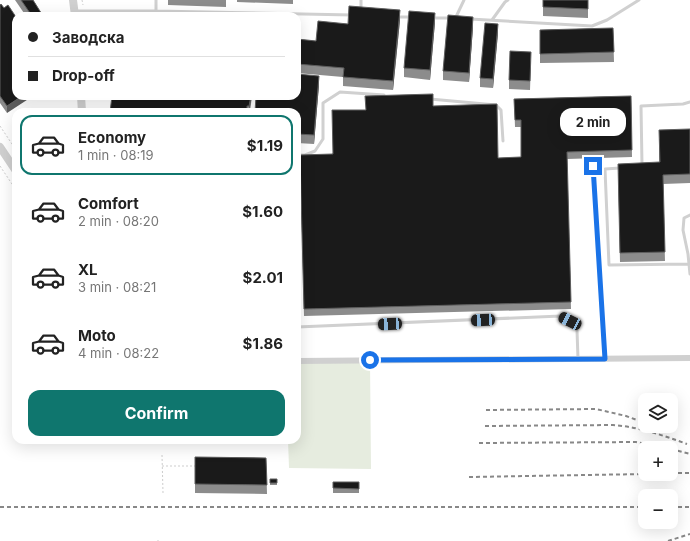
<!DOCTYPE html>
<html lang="en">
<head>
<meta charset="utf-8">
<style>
  body { margin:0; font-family:Inter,sans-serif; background:#f2f2f2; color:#222; height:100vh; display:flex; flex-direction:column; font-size:15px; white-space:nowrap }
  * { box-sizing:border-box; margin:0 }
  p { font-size:13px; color:#767676 }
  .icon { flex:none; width:22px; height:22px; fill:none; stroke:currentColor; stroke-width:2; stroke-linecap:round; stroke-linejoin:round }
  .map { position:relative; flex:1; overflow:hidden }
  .drawer { position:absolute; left:12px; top:108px; width:289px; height:336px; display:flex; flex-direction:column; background:#fff; border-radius:12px; box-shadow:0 4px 16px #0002 }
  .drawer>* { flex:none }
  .top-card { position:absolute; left:12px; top:12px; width:289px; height:88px; border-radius:12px; box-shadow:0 4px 16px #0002; display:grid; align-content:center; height:88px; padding:0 16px; background:#fff }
  .buttons { position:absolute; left:638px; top:393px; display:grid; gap:8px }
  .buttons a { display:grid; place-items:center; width:40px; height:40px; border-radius:8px; background:#fff; box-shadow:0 4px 16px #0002; font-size:20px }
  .end { position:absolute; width:18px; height:18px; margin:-9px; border:5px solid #1a73e8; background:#fff; box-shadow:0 0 0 2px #fff }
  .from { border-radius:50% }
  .bubble { position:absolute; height:28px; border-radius:12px; background:#fff; box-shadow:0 4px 16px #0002; font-size:13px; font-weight:700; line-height:28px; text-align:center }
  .car { position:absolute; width:12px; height:24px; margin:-12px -6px; border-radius:5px; box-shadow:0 0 3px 1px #0007; background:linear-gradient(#222 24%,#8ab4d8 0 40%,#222 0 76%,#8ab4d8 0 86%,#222 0) }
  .top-card b { display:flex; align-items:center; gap:14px; height:38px; font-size:15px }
  .top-card b+b { border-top:1px solid #e0e0e0 }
  .top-card i { width:10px; height:10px; background:#222 }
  ul { padding:7px 0 0; list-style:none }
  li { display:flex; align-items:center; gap:12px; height:60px; margin:0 8px 6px; padding:0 8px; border:2px solid transparent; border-radius:12px }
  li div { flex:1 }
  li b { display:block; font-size:15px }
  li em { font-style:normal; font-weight:700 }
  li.current { border-color:#0f766e }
  li>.icon { width:36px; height:36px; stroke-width:1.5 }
  .action { display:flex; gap:8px; margin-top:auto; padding:8px 16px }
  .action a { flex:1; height:46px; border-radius:12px; background:#0f766e; color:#fff; font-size:16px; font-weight:700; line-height:46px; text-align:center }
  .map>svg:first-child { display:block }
  .green { fill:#e6ecdf }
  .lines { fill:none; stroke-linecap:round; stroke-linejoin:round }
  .path { stroke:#cdcdcd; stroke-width:1; stroke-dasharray:2 2; stroke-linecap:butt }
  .service { stroke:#d0d0d0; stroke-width:3 }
  .minor { stroke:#d0d0d0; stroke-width:6 }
  .tertiary { stroke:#d0d0d0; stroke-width:8 }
  .rail { stroke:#888; stroke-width:2; stroke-dasharray:4 3; stroke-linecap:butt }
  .wall { fill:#8c8c8c }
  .shaded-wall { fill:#5f5f5f }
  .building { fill:#1a1a1a; stroke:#5f5f5f }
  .route { stroke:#1a73e8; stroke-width:5 }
</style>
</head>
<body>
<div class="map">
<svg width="690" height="541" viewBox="0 0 690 541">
  <rect width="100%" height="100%" fill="#fff"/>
  <path class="green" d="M370 360 371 469 289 468 288 440H297V361Z"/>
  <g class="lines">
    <path class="path" d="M82 0 83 5
      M0 126 16 150
      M0 166 16 190
      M162 455 163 493
      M162 466H196
      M158 540V541"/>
    <path class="service" d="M361 10V0
      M76 11H156L352 15
      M156 11V0
      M396 17H412
      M432 18H450
      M455 19 464 0
      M470 19 592 26 607 20 639 0
      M492 20 505 2 508 0
      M430 99 496 105 501 110 503 141
      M297 155H305L315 151 323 139V103L340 92 384 95
      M642 165 641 106 683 104 690 102
      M593 166 605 359
      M620 168 605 169 609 265 689 264
      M690 215 684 218 683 230 688 254 690 274
      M297 327 561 316 570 321 577 330 578 359"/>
    <path class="minor" d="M297 361 690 358"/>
    <path class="tertiary" d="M73 0 75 16
      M81 96 82 112
      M0 147 16 171"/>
    <path class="rail" d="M486 410 596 409 626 416 645 423
      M485 426 613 425C639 427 662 435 687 444
      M479 443 636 442 666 448
      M671 449 690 454
      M671 473H690
      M469 477 645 474
      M0 507H645
      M671 507H690
      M668 541 690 534"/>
  </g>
  <path class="wall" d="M15 0H33L43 16H26Z
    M168 0H226V7L168 5Z
    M237 0H293V4L237 2Z
    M543 0H588V18L543 16Z
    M0 5 4 8 8 5 7 113 0 103Z
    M400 20 393 90 343 86V77L297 73V39L316 41 348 24Z
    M435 22 430 80 404 77V68Z
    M473 27 469 82 443 80V71Z
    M613 28 614 62 540 63V30Z
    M498 33 493 88 480 87V78Z
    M531 61 530 90 509 89V80Z
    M319 85 314 144 297 143V112Z
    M252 96 250 112H110Z
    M631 96 632 157 567 159 571 309 304 316 300 155 332 154 365 110 433 106 498 158 521 157V127H515L514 99Z
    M690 129V183L663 184 665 261 620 262 618 173 659 162V139Z
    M195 457 266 458 267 494 195 493Z
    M270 479H277V485H270Z
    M333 482H359V493H333Z"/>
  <path class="shaded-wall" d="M400 10V20L393 90V81Z
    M435 13V22L430 80V70Z
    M473 17V27L469 82V73Z
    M498 24V33L493 88V79Z
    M319 76V85L314 144V135Z
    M22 96H33L7 113V106Z
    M251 96H252L249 112V106Z"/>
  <path class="building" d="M21 0H33L43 16H32Z
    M543 0H588V9L543 7Z
    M1 4 4 8 8 5 16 17V96H22L7 106 0 96V5Z
    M349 6 400 10 393 81 343 77 344 68 297 64V39L316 41 318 21 348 24Z
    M409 11 435 13 430 70 404 68Z
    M448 15 473 17 469 73 443 71Z
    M485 23 498 24 493 79 480 78Z
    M613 28 614 52 540 54V30Z
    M510 51 531 52 530 81 509 80Z
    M297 74 319 76 314 135 297 134V112H255L256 96H297Z
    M433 94V106L497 104 498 158 521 157V120H515L514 99 631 96 632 150 567 152 571 302 304 309 300 155 333 154 332 110H366L365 96Z
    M112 96H251L249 106H247V112H110Z
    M690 129V174L663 175 665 252 620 253 618 164 660 162 659 130Z
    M195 457 266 458 267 485 195 484Z
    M270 479H277V483H270Z
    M333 482H359V489L333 488Z"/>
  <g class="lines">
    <path class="route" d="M370 360 605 359 593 166"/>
  </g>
</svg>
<div class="buttons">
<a><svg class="icon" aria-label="layers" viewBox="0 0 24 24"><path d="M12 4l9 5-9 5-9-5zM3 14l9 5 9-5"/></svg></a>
<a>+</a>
<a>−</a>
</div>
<i class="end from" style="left:370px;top:360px"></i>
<i class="end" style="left:593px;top:166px"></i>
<div class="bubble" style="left:560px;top:108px;width:66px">2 min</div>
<i class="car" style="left:483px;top:320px;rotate:267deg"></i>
<i class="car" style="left:570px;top:321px;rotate:296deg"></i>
<i class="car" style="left:390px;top:324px;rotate:267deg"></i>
<div class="top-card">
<b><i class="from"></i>Заводска</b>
<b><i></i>Drop-off</b>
</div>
<section class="drawer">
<ul>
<li class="current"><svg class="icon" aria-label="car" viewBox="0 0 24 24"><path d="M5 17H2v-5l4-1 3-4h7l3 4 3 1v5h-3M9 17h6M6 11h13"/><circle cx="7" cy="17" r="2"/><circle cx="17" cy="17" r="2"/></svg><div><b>Economy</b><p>1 min · 08:19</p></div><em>$1.19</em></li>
<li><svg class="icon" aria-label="car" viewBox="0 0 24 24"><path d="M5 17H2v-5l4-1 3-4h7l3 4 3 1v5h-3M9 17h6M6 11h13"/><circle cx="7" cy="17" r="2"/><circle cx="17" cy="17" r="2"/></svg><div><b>Comfort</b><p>2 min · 08:20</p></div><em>$1.60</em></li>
<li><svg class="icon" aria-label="car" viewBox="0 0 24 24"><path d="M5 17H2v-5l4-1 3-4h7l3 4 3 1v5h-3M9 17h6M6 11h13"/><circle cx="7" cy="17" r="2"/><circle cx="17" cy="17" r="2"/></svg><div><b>XL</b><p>3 min · 08:21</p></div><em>$2.01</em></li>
<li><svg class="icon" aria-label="car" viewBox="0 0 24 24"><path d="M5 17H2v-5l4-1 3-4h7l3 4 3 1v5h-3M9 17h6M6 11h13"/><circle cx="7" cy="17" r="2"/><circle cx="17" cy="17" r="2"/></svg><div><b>Moto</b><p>4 min · 08:22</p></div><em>$1.86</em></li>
</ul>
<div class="action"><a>Confirm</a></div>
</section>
</div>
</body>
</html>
